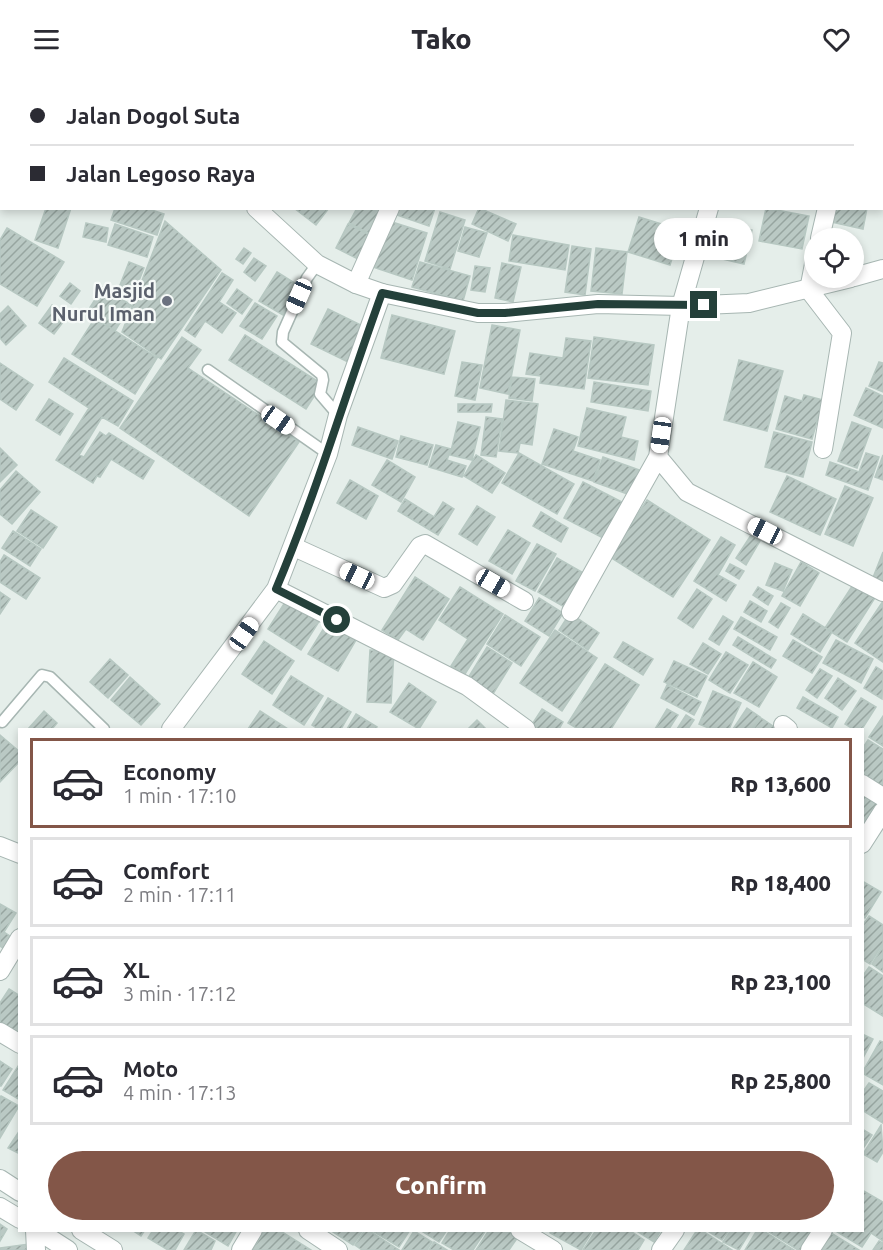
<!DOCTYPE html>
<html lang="en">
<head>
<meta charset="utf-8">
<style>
  body { margin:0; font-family:Ubuntu,sans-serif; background:#f7f7f7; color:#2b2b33; height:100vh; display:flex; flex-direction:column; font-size:22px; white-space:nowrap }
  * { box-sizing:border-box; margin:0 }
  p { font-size:20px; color:#7c7c81 }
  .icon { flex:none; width:33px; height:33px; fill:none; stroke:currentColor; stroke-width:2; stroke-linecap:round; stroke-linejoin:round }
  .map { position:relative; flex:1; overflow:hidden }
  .drawer { position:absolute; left:18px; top:650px; width:846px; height:504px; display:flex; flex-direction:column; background:#fff; border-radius:0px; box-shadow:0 3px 9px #0003 }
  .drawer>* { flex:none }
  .guide { position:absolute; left:0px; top:0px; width:884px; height:132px; box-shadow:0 3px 9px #0003; display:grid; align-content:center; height:132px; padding:0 30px; background:#fff }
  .fabs { position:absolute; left:804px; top:150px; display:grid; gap:12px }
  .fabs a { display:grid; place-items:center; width:60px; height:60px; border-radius:50%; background:#fff; box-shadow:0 3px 9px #0003; font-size:30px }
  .end { position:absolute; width:27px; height:27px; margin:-14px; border:8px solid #24403a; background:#fff; box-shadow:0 0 0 3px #fff }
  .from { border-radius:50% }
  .bubble { position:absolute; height:42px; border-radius:21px; background:#fff; box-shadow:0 3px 9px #0003; font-size:20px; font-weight:800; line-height:42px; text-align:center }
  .car { position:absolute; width:18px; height:36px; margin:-18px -9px; border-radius:8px; box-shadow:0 0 4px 2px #0007; background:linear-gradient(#fff 24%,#345 0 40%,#fff 0 76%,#345 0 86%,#fff 0) }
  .guide b { display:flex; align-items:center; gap:21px; height:57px; font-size:22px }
  .guide b+b { border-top:2px solid #e1e1e2 }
  .guide i { width:15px; height:15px; background:#2b2b33 }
  ul { padding:10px 0 0; list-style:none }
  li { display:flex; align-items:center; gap:18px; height:90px; margin:0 12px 9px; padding:0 18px; border:3px solid #e1e1e2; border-radius:0px }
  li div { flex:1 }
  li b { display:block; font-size:22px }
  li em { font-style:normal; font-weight:800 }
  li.active { border-color:#835648 }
  li>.icon { width:54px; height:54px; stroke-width:1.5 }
  .action { display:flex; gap:12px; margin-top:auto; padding:12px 30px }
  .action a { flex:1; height:69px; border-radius:36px; background:#835648; color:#fff; font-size:24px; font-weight:800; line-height:69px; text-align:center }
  header { display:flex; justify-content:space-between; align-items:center; height:78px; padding:0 30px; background:#fff; font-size:27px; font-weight:800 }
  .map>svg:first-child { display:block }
  .building { fill:url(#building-hatch); stroke:#b7c8c2; stroke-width:1.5 }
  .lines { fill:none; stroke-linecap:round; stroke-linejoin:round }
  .service-casing { stroke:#a7b6b2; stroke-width:13 }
  .minor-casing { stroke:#a7b6b2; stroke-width:20 }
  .tertiary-casing { stroke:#a7b6b2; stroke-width:20 }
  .service { stroke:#fff; stroke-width:10 }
  .minor { stroke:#fff; stroke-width:18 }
  .tertiary { stroke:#fff; stroke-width:18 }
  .route { stroke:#24403a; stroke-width:8 }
  .worship-dot { fill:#6b7280; stroke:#f6faf8; stroke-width:2 }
  .labels { text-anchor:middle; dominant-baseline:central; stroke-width:4.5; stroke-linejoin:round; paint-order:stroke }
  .worship-label { font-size:20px; font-weight:bold; fill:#5b616d; stroke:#f6faf8; text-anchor:end }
</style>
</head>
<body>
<header><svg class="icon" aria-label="menu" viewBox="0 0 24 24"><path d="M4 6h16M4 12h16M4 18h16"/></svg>Tako<svg class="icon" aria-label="heart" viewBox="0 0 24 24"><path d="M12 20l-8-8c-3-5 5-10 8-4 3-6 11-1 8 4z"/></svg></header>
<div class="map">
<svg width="883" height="1172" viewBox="0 0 883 1172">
  <defs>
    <pattern id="building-hatch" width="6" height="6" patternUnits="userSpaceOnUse" patternTransform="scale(1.5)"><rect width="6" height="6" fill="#bac9c4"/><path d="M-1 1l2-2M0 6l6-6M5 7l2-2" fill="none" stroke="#97a5a0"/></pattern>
  </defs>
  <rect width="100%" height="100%" fill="#e5eeea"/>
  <path class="building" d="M0 0H18L2 2 0 16Z
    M209 0H249L208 2Z
    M327 0H369L368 2Z
    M2 94V121L0 119Z
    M46 130H71L58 170 35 162Z
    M115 130H146L164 136 157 157 111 142Z
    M294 130H329L316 147Z
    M357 130H386L372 157 349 145Z
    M399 130H435L429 148 397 137Z
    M479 130 516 146 508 163 472 146Z
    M766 130 809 138 802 171 759 163Z
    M834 130H867L863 151 831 144Z
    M440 134 465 142 450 191 425 183Z
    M639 139 681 152 670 187 628 174Z
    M165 143 221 192 161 281 122 254Z
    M389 143 427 155 412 202 373 189Z
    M710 143 752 152 744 186 722 181 724 172 704 168Z
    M86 145 108 150 106 164 83 159Z
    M115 146 153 159 147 179 108 167Z
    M348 146 370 157 358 181 336 170Z
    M465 149 487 155 479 179 458 173Z
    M7 150 64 184 37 228 0 206V162Z
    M513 157 569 167 565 192 509 183Z
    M572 168 591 171 585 217 565 214Z
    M244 170 251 175 243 186 236 181Z
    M596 170 627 174 622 216 591 213Z
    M254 180 266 188 255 203 244 194Z
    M129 184 144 190 133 218 118 212Z
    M420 184 470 198 463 223 412 209Z
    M502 185 521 189 513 224 495 220Z
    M475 188 490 190 485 214 471 212Z
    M277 194 301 209 283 237 259 223Z
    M222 195 233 202 219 224 236 235 222 255 205 243 195 259 185 252Z
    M70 205 80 213 71 226 60 218Z
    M103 209 131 227 115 253 87 234Z
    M237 211 252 222 242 236 227 225Z
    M255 225 277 238 262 261 240 248Z
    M52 227 67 239 54 256 39 245Z
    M8 228 26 248 6 267 0 260V236Z
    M328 231 365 249 348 284 311 266Z
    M392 237 455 253 444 296 381 280Z
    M95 240 157 280 135 316 72 276Z
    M492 247 520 252 508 316 480 310Z
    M245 257 322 306 306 331 229 282Z
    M182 259 201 272 188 290 299 364 249 438 120 350Z
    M594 259 654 267 648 307 588 300Z
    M566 260 591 263 584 311 540 305 541 298 526 296 530 275 563 280Z
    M64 280 133 323 118 348 102 339 79 377 84 379 100 354 106 358 109 355 154 383 143 401 111 381 100 399 97 398 93 405 56 382 89 330 49 304Z
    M739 282 783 293 767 353 724 342Z
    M462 284 482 287 475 322 455 318Z
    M879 284 883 285V314L869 308Z
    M0 285 33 307 16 332 0 321Z
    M512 299 535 301 532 323 509 320Z
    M594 304 651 313 648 333 591 324Z
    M866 310 883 318V350L854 337Z
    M804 317 823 322 812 361 776 351 785 318 802 323Z
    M49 321 73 336 60 357 36 342Z
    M506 322 538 326 532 367 520 365 518 375 499 373Z
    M458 326H492L491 334H458Z
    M587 330 626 339 621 359 638 363 634 382 578 368Z
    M486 339 502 341 496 379 481 377Z
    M458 344 480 349 472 382 450 377Z
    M852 344 871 351 857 390 838 383Z
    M358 349 398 363 392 381 352 367Z
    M554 351 578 359 573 373 600 382 593 403 542 386Z
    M774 354 812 364 803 399 765 389Z
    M401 358 433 367 427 387 396 379Z
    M436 367 451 371 447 382 466 388 462 399 429 389Z
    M0 370 17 387 0 404Z
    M519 375 574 406 557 436 502 405Z
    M866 375 879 379 868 412 826 397 830 384 859 394Z
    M476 377 505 395 492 415 464 398Z
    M883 377V402L875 399Z
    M603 379 642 393 633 418 594 404Z
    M387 382 415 399 401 424 372 407Z
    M16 393 40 414 12 446 0 436V412Z
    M787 398 836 421 820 457 770 434Z
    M350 402 378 418 366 441 337 425Z
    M583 404 626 426 607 462 564 440Z
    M845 408 873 420 853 468 825 456Z
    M405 421 434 439 443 424 454 431 438 457 398 433Z
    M647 422 710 462 673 519 610 479Z
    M477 428 495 439 477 467 459 456Z
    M31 432 57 449 43 470 17 453Z
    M541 434 568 450 561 464 533 448Z
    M508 452 530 465 512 496 489 483Z
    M13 453 41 471 30 488 2 470Z
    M751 457 760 463 746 487 736 480Z
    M721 459 735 467 718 497 736 507 726 523 694 503Z
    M537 466 556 476 535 513 516 503Z
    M883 474V506L872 502Z
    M4 477 40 500 26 521 0 504V484Z
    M557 480 587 497 568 531 538 514Z
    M801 484 819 495 800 528 782 518Z
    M775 485 792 492 783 513 766 507Z
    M730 486 744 493 739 501 726 493Z
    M415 499 449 521 423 562 406 551 398 562 382 552Z
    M856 502 878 515 847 564 825 550Z
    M460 509 503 536 465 596 451 588 468 561 439 542Z
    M758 509 773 518 768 527 753 517Z
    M697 511 712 521 693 550 678 540Z
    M0 514 10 521 0 536Z
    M539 520 563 535 549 558 525 543Z
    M287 521 320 542 301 572 268 551Z
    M750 523 767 533 761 544 744 534Z
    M883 523V584L855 565Z
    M781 525 790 530 778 550 769 544Z
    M570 535 599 555 588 572 559 552Z
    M803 536 832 554 820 574 791 556Z
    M505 537 540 559 521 588 487 566Z
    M723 538 733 544 719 567 709 561Z
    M741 539 777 559 770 572 734 551Z
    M327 545 356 562 338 593 308 576Z
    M555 552 597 580 562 633 520 605Z
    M738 559 776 582 771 590 733 567Z
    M793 562 822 579 812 595 783 578Z
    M836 562 873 581 861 605 823 585Z
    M264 563 294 583 272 616 242 596Z
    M623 564 653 581 643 597 614 579Z
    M703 565 721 576 708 596 690 586Z
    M487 569 512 585 493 616 468 600Z
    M370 572 394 574 391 625 367 624Z
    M726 574 748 587 730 615 709 602Z
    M110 581 128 597 108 620 90 604Z
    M674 583 707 598 697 619 664 604Z
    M753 584 777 599 759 629 734 615Z
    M605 586 639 607 611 651H578L568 645Z
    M876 589 883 593 882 621 864 610Z
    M820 591 832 598 817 620 806 612Z
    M291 598 323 618 304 647 273 627Z
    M130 599 160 626 141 647 111 622Z
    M838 600 856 613 842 632 825 620Z
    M409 605 436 624 419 651 390 634Z
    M667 607 701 624 694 637 661 620Z
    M713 613 741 625 729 651H711L699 646Z
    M803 619 838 639 832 650 797 630Z
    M328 620 351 634 341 651H318L312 647Z
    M861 620 876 629 862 651H853L845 646Z
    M747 630 760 639 752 651H733Z
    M542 631 563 644 559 651H529Z
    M667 631 678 637 669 651H655Z
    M44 633 57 645 52 651H28Z
    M260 633 288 651H248Z
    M356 636 377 649 375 651H347Z
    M686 637 694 642 688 651H677Z
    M883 638V668L869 659Z
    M761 640 776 650 775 651H753Z
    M477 642 486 651H468Z
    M0 657 20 674V683L0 704Z
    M868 662 883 671V709L862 702V671Z
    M862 712 883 726 862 757Z
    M862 803 881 814 865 840 862 838Z
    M0 826 16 835 4 854 16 862 9 874 0 868Z
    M869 838 883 847V865L870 886 862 881V848Z
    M883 868V894L872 886Z
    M869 889 883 898V938L862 925V899Z
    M9 911 20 918V956L0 944V925Z
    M862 956 873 961 862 982Z
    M880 963 883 964V1007L862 995Z
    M0 983 12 991 1 1008H0Z
    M20 985V1022L3 1012Z
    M869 1005 883 1013V1045L862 1032V1015Z
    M1 1018 19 1028 0 1060V1020Z
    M881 1047 883 1074 877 1084 863 1076Z
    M862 1051 872 1057 862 1072Z
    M20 1052V1076L8 1070Z
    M862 1112 883 1124V1163L871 1155 862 1169 834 1152H862Z
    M0 1146 7 1151 0 1163Z
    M132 1152H145L141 1158Z
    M153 1152H177L184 1156 175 1172H168L148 1160Z
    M196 1152 215 1163 211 1172H184Z
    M202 1152H237L228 1168Z
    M265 1152H279L311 1172H252Z
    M330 1152H363L353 1167Z
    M365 1152H368L399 1172H362L355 1167Z
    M371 1152H410L399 1169Z
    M420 1152H447L439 1164Z
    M450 1152H486L473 1172H454L442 1165Z
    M489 1152H507L518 1159 509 1172H476Z
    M551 1152H593L581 1172 550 1155Z
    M596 1152H629L644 1162 638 1172H583Z
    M635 1152H661L654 1164Z
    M697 1152H701L732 1172H684Z
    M706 1152H729L722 1162Z
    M731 1152H751L739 1172 723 1164Z
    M757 1152H762L794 1172H745Z
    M766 1152H819L807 1172H798Z
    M414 1153 432 1164 427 1172H402Z
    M831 1155 859 1172H820Z
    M879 1163 883 1165V1172H873Z
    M434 1164 447 1172H429Z
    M29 1166 30 1172H0V1170Z"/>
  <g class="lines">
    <g class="service-casing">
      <path id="service" d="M317 186 307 200 283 254 282 264 322 297 323 302 320 316 338 337
        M208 292 328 376
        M2 644 42 597 50 599 104 651"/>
    </g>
    <g class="minor-casing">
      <path id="minor" d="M48 2 49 0
        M266 2 267 0
        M294 2 295 0
        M472 2V0
        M744 2V0
        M855 2 856 0
        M0 47 2 46
        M709 130 681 228 658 379 687 414 883 514
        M820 160 827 130
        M814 186 809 212 842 255 823 371
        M356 206 390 130
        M294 469 384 510 393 506 420 468 425 466 524 523
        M276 511 467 608 526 651
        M571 534 658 379
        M783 647 788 651
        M171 651 276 511 328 376 338 337 382 215
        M862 706 883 719
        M862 766 883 733
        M0 768 20 776
        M0 893 20 860
        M0 954 20 966
        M0 1101 20 1114
        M0 1129 20 1141
        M35 1152 36 1172
        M37 1152 68 1172
        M81 1152 113 1172
        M308 1152 338 1172
        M520 1152 553 1172
        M241 1172 253 1152
        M661 1172 675 1152
        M810 1172 823 1152"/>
    </g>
    <g class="tertiary-casing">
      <path id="tertiary" d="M129 0 130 2
        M256 130 317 186 356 206 382 215 478 235H505L598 226 681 228 749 225 851 200
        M854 199 883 191"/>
    </g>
    <use href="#service" class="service"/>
    <use href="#minor" class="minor"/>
    <use href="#tertiary" class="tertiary"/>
  </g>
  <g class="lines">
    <path class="route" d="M337 542 276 511C317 414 346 314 382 215L478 235H505L598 226 704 227"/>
  </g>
  <circle class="worship-dot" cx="167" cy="223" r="6"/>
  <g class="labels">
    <g class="worship-label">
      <text x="155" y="212">Masjid<tspan x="155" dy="23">Nurul Iman</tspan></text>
    </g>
  </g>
</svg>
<div class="fabs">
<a><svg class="icon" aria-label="locate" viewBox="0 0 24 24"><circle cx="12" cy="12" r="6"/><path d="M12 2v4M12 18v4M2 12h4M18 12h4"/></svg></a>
</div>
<i class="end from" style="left:337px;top:542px"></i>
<i class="end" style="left:704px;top:227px"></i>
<div class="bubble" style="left:654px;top:140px;width:99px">1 min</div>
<i class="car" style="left:299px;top:218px;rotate:204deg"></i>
<i class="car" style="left:278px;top:342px;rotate:125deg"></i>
<i class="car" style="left:661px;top:357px;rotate:188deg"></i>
<i class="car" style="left:765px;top:453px;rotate:297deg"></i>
<i class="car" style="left:357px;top:498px;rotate:295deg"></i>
<i class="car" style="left:493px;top:505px;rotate:120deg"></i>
<i class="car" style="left:244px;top:556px;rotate:35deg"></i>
<div class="guide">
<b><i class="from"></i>Jalan Dogol Suta</b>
<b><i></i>Jalan Legoso Raya</b>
</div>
<section class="drawer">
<ul>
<li class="active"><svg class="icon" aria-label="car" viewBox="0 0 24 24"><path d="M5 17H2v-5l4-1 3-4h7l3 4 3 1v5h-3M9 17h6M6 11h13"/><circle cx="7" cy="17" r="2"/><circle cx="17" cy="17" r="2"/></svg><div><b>Economy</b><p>1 min · 17:10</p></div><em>Rp 13,600</em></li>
<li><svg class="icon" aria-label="car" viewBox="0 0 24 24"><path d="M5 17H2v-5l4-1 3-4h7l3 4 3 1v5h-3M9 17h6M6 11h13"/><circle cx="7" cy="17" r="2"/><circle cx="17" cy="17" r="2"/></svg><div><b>Comfort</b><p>2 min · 17:11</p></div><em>Rp 18,400</em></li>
<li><svg class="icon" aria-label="car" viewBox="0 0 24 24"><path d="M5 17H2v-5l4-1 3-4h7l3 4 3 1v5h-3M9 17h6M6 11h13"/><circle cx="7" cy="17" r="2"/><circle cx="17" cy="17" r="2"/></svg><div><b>XL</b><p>3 min · 17:12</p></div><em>Rp 23,100</em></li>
<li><svg class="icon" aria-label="car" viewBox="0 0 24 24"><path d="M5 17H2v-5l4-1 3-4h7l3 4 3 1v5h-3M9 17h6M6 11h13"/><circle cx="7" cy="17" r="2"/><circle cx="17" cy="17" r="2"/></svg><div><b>Moto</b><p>4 min · 17:13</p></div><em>Rp 25,800</em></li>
</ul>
<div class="action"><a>Confirm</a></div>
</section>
</div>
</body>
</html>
